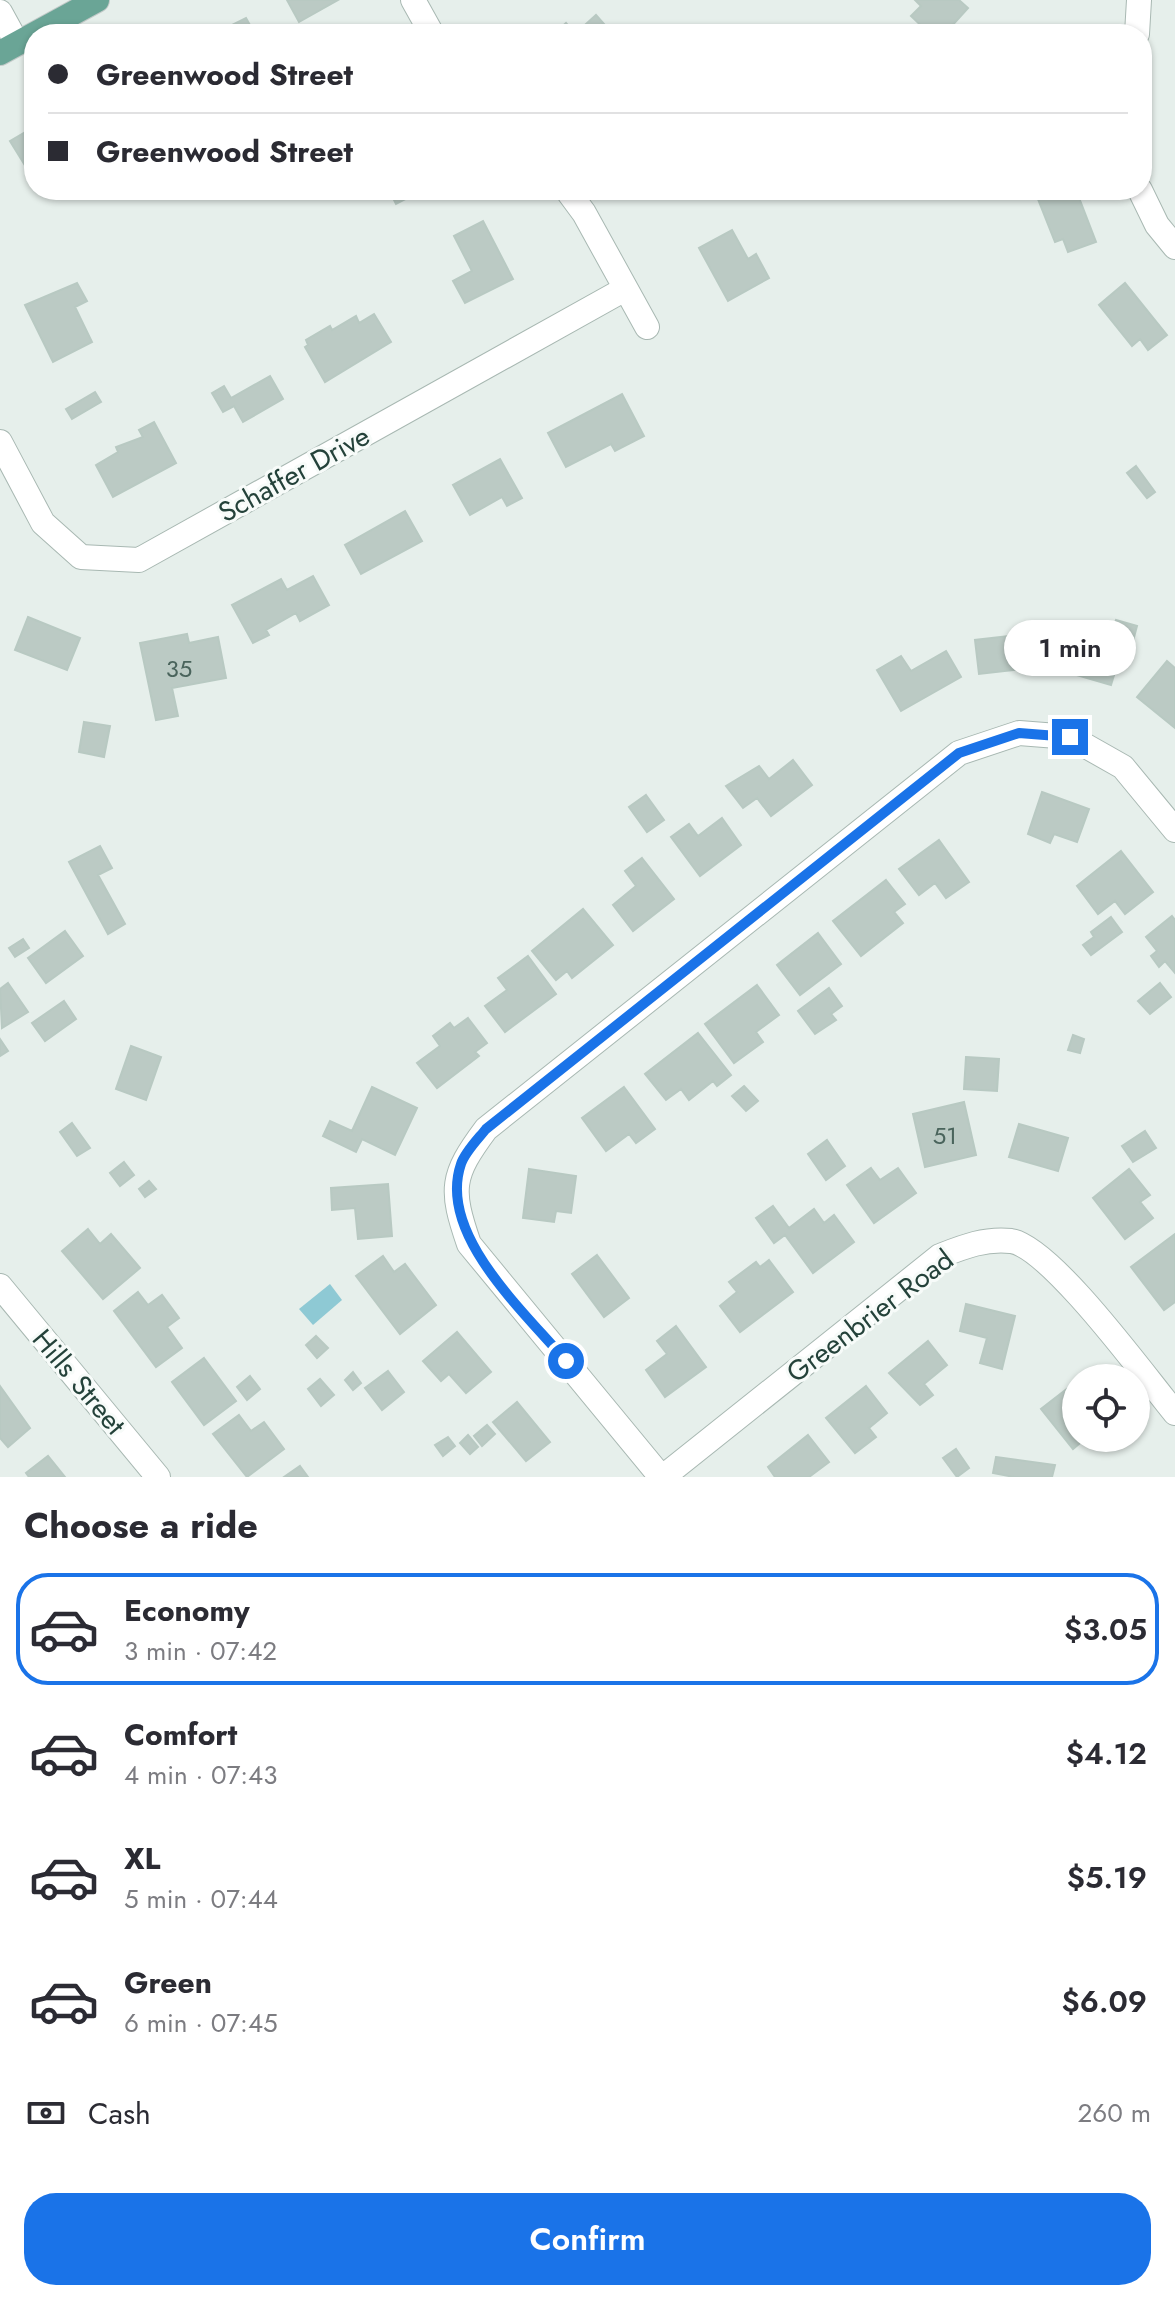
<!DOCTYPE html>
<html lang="en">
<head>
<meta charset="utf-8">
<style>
  body { margin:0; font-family:Jost,sans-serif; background:#f7f7f7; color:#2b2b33; height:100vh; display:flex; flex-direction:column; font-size:30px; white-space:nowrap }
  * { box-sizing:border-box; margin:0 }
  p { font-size:26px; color:#7c7c81 }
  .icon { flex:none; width:44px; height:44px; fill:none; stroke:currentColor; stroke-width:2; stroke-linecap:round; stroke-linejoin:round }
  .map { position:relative; height:1477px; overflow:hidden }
  .sheet { display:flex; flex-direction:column; background:#fff; flex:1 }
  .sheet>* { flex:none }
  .guide { position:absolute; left:24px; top:24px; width:1128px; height:176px; border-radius:32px; box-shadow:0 2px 6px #0004; display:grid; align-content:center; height:176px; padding:0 24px; background:#fff }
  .fabs { position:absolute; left:1062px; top:1364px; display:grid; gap:16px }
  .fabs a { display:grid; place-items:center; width:88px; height:88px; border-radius:50%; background:#fff; box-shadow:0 2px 6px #0004; font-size:40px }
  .end { position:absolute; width:36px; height:36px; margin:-18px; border:10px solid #1a73e8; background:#fff; box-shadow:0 0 0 4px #fff }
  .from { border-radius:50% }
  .bubble { position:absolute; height:56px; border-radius:28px; background:#fff; box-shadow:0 2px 6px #0004; font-size:26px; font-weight:600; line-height:56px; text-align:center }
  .guide b { display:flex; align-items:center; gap:28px; height:76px; font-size:30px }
  .guide b+b { border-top:2px solid #e1e1e2 }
  .guide i { width:20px; height:20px; background:#2b2b33 }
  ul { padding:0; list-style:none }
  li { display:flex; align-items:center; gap:24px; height:112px; margin:0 16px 12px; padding:0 8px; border:4px solid transparent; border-radius:32px }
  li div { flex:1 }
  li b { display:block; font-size:30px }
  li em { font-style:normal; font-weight:600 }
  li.active { border-color:#1a73e8 }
  li>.icon { width:72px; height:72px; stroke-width:1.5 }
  h2 { padding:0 24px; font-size:36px; line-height:96px }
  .pay { display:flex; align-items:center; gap:20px; height:88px; padding:0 24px; font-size:30px }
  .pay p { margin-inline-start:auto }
  .action { display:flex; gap:16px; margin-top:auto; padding:16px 24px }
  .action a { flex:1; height:92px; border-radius:32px; background:#1a73e8; color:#fff; font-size:32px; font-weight:600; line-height:92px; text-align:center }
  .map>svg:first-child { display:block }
  .water { fill:#8ec9d4 }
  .building { fill:#bbcac4; stroke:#b8c9c2; stroke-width:2 }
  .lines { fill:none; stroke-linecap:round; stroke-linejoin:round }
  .minor-casing { stroke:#a8b8b2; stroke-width:26 }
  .major-casing { stroke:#c2cac8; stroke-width:26 }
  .minor { stroke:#fff; stroke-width:24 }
  .major { stroke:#6aa596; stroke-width:24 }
  .route { stroke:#1a73e8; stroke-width:10 }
  .labels { text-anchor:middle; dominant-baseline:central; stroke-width:6; stroke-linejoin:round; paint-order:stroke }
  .number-label { font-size:24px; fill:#4a645c }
  .street-label { font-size:28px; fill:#24423a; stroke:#f7fbf9 }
</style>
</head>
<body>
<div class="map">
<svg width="1175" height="1477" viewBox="0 0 1175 1477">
  <rect width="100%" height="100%" fill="#e6efeb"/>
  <path class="water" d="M330 1284 342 1300 313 1325 299 1309Z"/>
  <path class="building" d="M287 0H338L299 22Z
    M915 0H959L968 8 949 29 954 34H930L911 16 921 6Z
    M596 15 611 32 609 34H554L566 23 575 34Z
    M246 18 255 34H214Z
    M34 127V169L29 172 10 141Z
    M389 190H418L419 192 396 204Z
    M1047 190H1076L1096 242 1068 252 1063 239 1055 242 1036 194Z
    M483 221 513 279 465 303 453 281 472 271 454 236Z
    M732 230 748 259 756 254 769 278 728 301 699 248Z
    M77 283 87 301 75 307 92 342 53 362 25 305Z
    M1125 283 1167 335 1148 350 1140 339 1132 346 1099 305Z
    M374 314 391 342 325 382 305 347 308 345 306 340 330 326 332 330 356 316 359 323Z
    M270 376 283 399 243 422 234 406 223 412 212 393 224 386 231 398Z
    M95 392 101 402 72 419 66 409Z
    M622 394 644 436 615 451 611 444 566 467 548 433Z
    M154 422 176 463 113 497 96 465 118 452 116 447 143 437 139 430Z
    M500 459 522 498 507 506 502 497 470 515 453 485Z
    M1136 466 1155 492 1147 498 1127 473Z
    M405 511 422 541 361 574 345 545Z
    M313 576 329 605 300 621 296 613 266 630 269 635 253 643 232 605 281 579 287 590Z
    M28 617 80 638 67 670 15 650Z
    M1116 620 1137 626 1127 664 1118 662 1111 685 1063 671 1071 640 1095 647 1101 628 1113 631Z
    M187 634 189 643 218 637 226 678 172 688 178 716 156 720 140 643Z
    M1027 634 1031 668 979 674 975 640Z
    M946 651 961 677 901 711 877 670 901 656 911 671Z
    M1167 661 1175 668V728L1137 697Z
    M84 722 110 726 104 757 79 752Z
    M793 760 812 785 771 816 757 798 743 808 726 786 759 766 769 779Z
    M1042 792 1089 809 1077 842 1054 834 1050 843 1028 834Z
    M646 795 664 820 647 832 629 807Z
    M722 818 741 845 700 876 671 837 689 824 698 836Z
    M939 840 969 882 946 898 935 883 919 895 899 869Z
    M100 846 112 868 98 875 125 924 108 934 69 862Z
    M1121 851 1153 892 1125 914 1115 901 1098 914 1077 886Z
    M642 858 674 899 633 931 613 905 636 886 625 871Z
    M886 880 905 904 894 912 903 923 861 956 833 921Z
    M583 909 613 945 572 978 567 971 556 980 532 951Z
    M1172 916 1175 920V973L1165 961 1159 967 1151 956 1157 951 1146 937Z
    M1111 917 1122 932 1091 955 1083 945 1094 937 1091 932Z
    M65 931 83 956 46 983 28 958Z
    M818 933 841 964 800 995 777 965Z
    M23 939 29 948 15 957 9 948Z
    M528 956 556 994 505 1032 485 1006 507 990 498 978Z
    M8 983 28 1012 2 1028 0 989Z
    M1160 983 1171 997 1150 1014 1138 1001Z
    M757 985 779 1015 756 1032 763 1042 734 1063 705 1024Z
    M829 988 842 1006 831 1014 836 1020 815 1034 798 1011Z
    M64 1001 76 1019 45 1041 32 1023Z
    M468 1018 487 1043 475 1052 479 1056 437 1088 417 1063 440 1046 433 1036 450 1023 454 1028Z
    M698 1033 731 1075 717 1086 713 1081 689 1100 681 1089 666 1100 645 1074Z
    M1073 1035 1084 1039 1080 1053 1068 1050Z
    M0 1039 8 1051 0 1056Z
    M131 1046 161 1057 146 1100 116 1089Z
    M966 1057 999 1059 997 1091 964 1089Z
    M744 1086 758 1101 746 1111 732 1096Z
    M372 1087 417 1108 395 1155 362 1139 356 1152 323 1136 330 1121 352 1131Z
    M624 1087 655 1129 636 1143 629 1134 606 1151 582 1118Z
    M964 1102 976 1155 925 1167 913 1114Z
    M72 1123 90 1148 77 1156 60 1132Z
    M1019 1124 1068 1138 1058 1171 1009 1157Z
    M1145 1131 1156 1148 1133 1162 1122 1146Z
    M827 1140 845 1166 826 1180 808 1154Z
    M124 1162 134 1175 120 1186 110 1173Z
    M871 1168 880 1180 898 1168 916 1193 874 1223 847 1185Z
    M529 1169 576 1176 571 1213 556 1211 554 1222 523 1218Z
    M1129 1169 1150 1195 1140 1202 1153 1218 1125 1239 1093 1198Z
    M149 1181 156 1189 145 1197 139 1189Z
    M388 1184 392 1236 358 1239 355 1208 332 1210 331 1188Z
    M773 1206 789 1228 814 1209 824 1223 834 1215 854 1242 813 1273 785 1235 774 1243 756 1218Z
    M88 1229 100 1244 111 1234 140 1268 103 1299 62 1251Z
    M1175 1234V1302L1164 1310 1131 1267Z
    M597 1255 629 1298 604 1317 572 1274Z
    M383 1256 394 1272 405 1264 436 1305 400 1334 356 1276Z
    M769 1260 793 1292 740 1332 720 1306 737 1292 729 1282 756 1262 760 1267Z
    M138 1292 148 1305 162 1295 179 1318 167 1327 182 1348 156 1367 114 1311Z
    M966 1304 1015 1316 1002 1369 980 1363 987 1338 960 1331Z
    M676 1326 706 1367 665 1397 646 1370 667 1354 657 1341Z
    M457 1332 491 1372 466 1393 449 1374 441 1381 423 1361Z
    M316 1336 328 1348 317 1358 306 1345Z
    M928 1341 947 1365 924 1384 933 1395 920 1405 889 1373Z
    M204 1358 236 1401 204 1425 172 1382Z
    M388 1371 404 1392 382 1410 365 1388Z
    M353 1372 361 1383 353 1390 345 1380Z
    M250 1376 260 1389 247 1400 237 1387Z
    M320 1379 334 1395 321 1406 308 1389Z
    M1072 1385 1076 1390V1438H1086L1073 1449 1041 1409Z
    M0 1386 30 1428 8 1447 0 1438Z
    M866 1386 887 1413 869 1428 876 1437 855 1453 826 1418Z
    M517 1402 550 1442 526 1461 493 1422Z
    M239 1415 251 1431 264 1422 284 1449 247 1477 213 1434Z
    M487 1425 495 1434 482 1446 474 1436Z
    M468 1435 478 1447 470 1454 460 1443Z
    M808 1435 829 1462 809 1477H775L768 1467Z
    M448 1437 455 1446 443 1456 435 1445Z
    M956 1449 969 1468 957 1477 943 1458Z
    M48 1456 65 1477H29L26 1473Z
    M996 1457 1055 1465 1052 1477H1014L993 1473Z
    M300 1466 308 1477H284Z"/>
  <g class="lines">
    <g class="minor-casing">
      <path id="minor" d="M413 0 432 34
        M0 12 17 43
        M1137 34 1139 0
        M567 190 584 213 647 327
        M1140 190 1157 225 1175 247
        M0 442 43 523 81 557 139 560 625 289
        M0 1286 158 1477
        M661 1477 469 1244C450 1189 451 1176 486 1129L959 753 1019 733 1070 737 1123 767 1175 830
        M663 1477 940 1256C963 1247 985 1238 1011 1241 1051 1247 1146 1378 1175 1413"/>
    </g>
    <g class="major-casing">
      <path id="major" d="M0 53 97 0"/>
    </g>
    <use href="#minor" class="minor"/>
    <use href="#major" class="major"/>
  </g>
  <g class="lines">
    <path class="route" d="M566 1361C524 1311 437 1234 461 1164 465 1152 478 1139 486 1129L959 753 1019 733 1070 737"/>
  </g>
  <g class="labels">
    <g class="number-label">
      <text x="179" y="668">35</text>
      <text x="945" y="1135">51</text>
    </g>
    <g class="street-label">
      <text transform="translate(294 474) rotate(-29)">Schaffer Drive</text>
      <text transform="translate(870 1316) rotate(-37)">Greenbrier Road</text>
      <text transform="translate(79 1382) rotate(50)">Hills Street</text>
    </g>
  </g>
</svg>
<div class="fabs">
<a><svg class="icon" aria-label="locate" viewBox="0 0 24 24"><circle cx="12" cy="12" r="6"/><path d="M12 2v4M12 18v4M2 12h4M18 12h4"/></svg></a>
</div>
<i class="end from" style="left:566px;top:1361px"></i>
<i class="end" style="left:1070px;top:737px"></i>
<div class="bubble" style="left:1004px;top:620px;width:132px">1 min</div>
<div class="guide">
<b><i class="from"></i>Greenwood Street</b>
<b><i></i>Greenwood Street</b>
</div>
</div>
<section class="sheet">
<h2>Choose a ride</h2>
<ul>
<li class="active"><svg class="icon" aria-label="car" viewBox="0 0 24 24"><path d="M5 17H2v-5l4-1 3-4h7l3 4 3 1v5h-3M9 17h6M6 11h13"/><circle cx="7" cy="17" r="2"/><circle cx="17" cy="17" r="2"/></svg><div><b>Economy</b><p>3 min · 07:42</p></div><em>$3.05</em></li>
<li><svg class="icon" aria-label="car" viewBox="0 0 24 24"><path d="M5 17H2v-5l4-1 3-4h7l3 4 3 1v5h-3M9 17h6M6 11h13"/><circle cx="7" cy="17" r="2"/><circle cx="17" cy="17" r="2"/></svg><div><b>Comfort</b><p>4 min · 07:43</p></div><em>$4.12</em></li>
<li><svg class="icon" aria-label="car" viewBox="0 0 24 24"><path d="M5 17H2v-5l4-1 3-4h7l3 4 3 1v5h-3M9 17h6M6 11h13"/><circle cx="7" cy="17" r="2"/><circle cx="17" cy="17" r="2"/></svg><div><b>XL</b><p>5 min · 07:44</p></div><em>$5.19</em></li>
<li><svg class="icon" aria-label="car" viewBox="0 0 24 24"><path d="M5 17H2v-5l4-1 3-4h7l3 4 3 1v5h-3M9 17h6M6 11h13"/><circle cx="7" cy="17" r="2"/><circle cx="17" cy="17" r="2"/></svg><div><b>Green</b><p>6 min · 07:45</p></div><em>$6.09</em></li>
</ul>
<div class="pay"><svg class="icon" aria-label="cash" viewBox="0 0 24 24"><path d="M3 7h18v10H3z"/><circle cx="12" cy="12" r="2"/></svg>Cash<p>260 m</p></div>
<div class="action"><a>Confirm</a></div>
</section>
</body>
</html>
